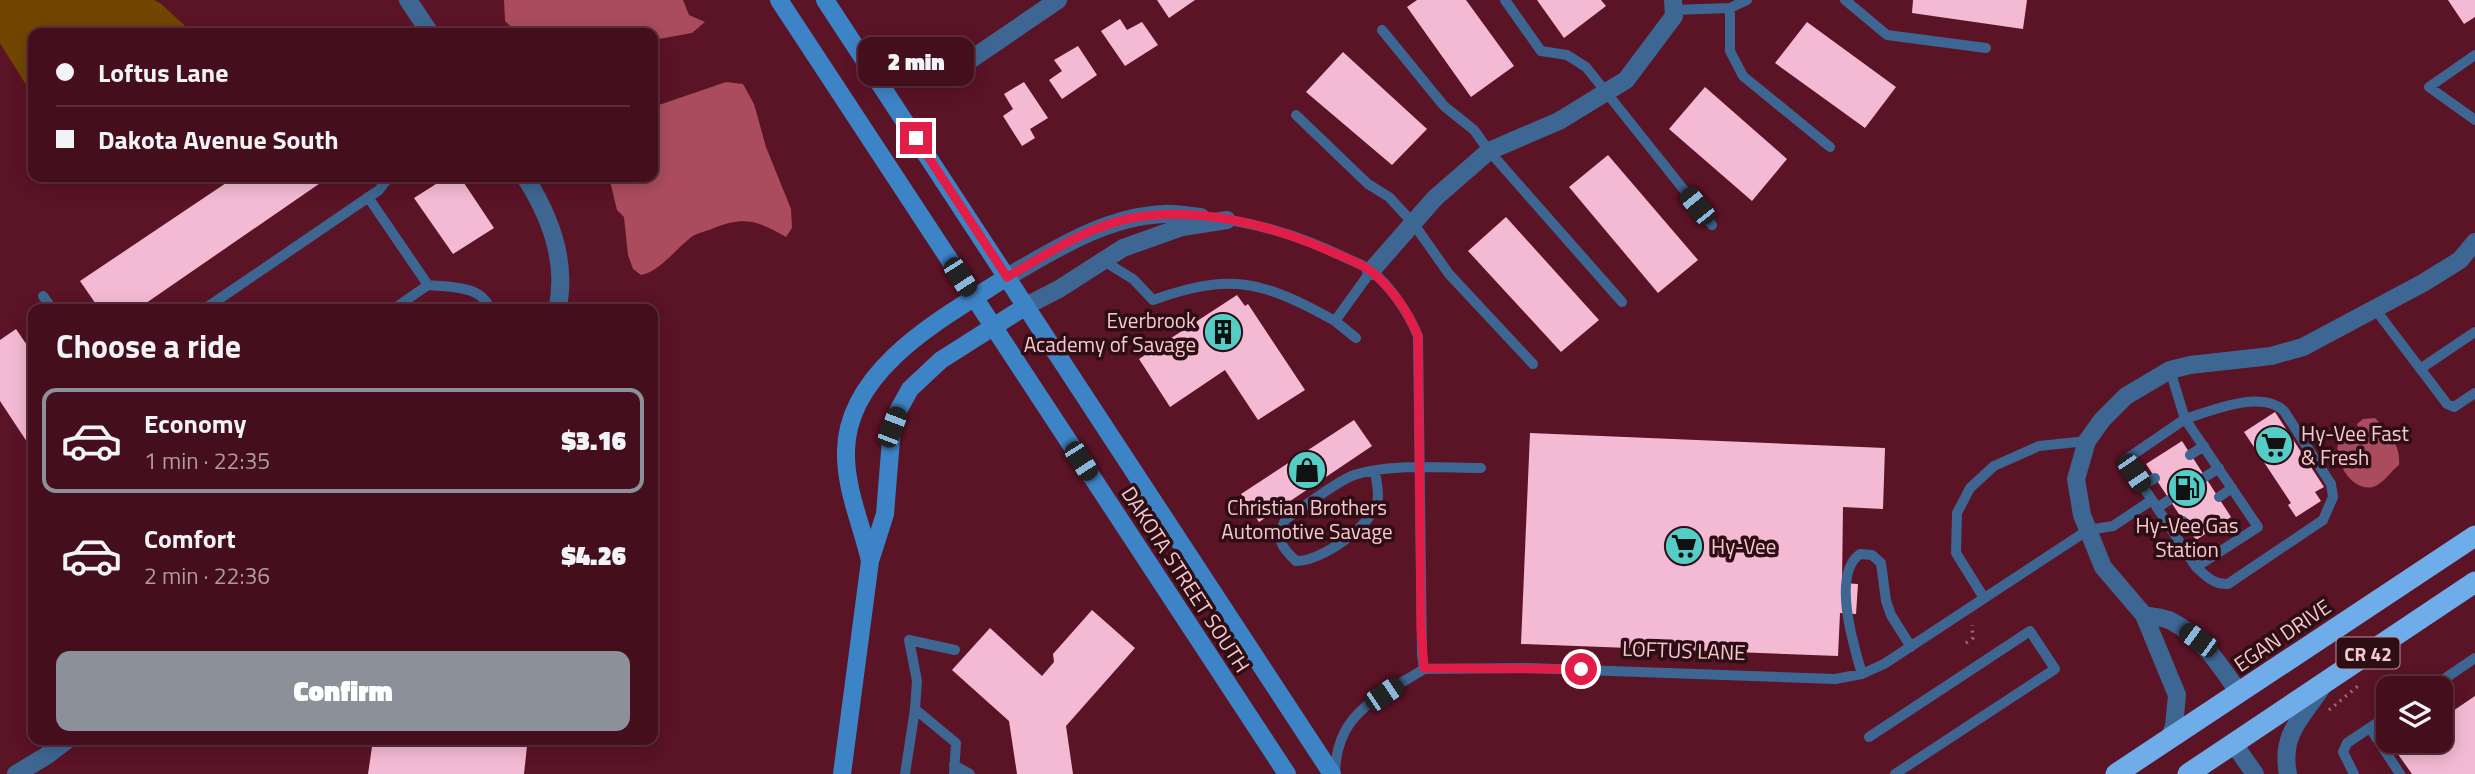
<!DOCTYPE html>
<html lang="en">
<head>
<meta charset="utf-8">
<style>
  body { margin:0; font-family:"Titillium Web",sans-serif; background:#4b1725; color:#f1f3f6; height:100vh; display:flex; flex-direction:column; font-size:26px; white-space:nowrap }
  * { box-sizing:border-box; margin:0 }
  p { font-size:23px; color:#af9ca3 }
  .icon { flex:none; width:38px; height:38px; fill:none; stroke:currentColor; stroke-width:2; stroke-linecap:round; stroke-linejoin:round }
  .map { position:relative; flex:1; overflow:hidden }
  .drawer { position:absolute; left:28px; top:304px; width:630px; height:441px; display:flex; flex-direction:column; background:#440e1c; border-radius:14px; box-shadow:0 4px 18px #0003,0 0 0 2px #5c2e3b }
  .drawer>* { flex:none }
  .guide { position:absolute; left:28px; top:28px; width:630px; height:154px; border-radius:14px; box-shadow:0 4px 18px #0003,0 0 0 2px #5c2e3b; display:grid; align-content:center; height:154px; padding:0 28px; background:#440e1c }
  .tools { position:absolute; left:2376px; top:676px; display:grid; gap:14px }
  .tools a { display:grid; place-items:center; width:77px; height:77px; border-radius:14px; background:#440e1c; box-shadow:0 4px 18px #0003,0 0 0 2px #5c2e3b; font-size:35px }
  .end { position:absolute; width:32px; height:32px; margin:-16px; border:9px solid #e11d48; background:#fff; box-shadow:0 0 0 4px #fff }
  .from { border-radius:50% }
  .bubble { position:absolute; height:49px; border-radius:14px; background:#440e1c; box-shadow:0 4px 18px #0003,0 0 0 2px #5c2e3b; font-size:23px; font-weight:800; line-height:49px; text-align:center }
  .car { position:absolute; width:21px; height:42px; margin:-21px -10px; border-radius:9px; box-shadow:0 0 5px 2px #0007; background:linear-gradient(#222 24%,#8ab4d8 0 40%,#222 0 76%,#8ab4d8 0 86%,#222 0) }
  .guide b { display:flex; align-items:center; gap:24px; height:66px; font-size:26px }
  .guide b+b { border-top:2px solid #5c2e3b }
  .guide i { width:18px; height:18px; background:#f1f3f6 }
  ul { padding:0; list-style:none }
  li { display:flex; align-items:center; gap:21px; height:105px; margin:0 14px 10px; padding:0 14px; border:4px solid transparent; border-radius:14px }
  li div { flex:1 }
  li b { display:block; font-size:26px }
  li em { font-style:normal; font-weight:800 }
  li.selected { border-color:#8c9099 }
  li>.icon { width:63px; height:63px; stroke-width:1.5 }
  h2 { padding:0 28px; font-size:32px; line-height:84px }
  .primary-button { display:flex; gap:14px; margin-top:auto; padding:14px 28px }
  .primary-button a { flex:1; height:80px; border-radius:14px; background:#8c9099; color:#fff; font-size:28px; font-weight:800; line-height:80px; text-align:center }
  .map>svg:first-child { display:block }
  .green { fill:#724600 }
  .water { fill:#aa4c5e }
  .building { fill:#f4bad4 }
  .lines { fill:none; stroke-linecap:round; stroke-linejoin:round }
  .path { stroke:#a26672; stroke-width:3.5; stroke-dasharray:2 5; stroke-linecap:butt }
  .lane { stroke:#3d6792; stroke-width:10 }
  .street { stroke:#3d6792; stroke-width:18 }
  .secondary { stroke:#3d84c7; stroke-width:18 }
  .highway { stroke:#6fadea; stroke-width:21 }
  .route { stroke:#e11d48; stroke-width:9 }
  .labels { text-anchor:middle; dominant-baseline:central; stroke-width:7; stroke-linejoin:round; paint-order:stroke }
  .shield { fill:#2e0e15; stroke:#b99096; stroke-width:2 }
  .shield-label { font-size:19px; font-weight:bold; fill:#f5c8cd }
  .poi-label { font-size:21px; fill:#f5c8cd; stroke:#2e0e15; text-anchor:start }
  .street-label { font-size:21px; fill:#f5c8cd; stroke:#2e0e15 }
</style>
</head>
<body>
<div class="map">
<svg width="2475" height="774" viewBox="0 0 2475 774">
  <rect width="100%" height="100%" fill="#5b1326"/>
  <path class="green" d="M0 0H154L160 3 193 33H33V96L0 43Z"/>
  <path class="water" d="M504 0H683L689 15 705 22 692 33 653 40V33H517L505 21Z
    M726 82 743 84 754 104 766 147 791 209 792 228 786 237C758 221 745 216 714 228 705 232 695 233 689 239 674 251 660 271 641 275L633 269 628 255 624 217 617 210 609 177H653V107Z
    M2375 418C2388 432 2401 444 2399 465 2390 472 2384 483 2373 487 2352 492 2334 461 2338 444L2359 432 2357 424 2363 419Z"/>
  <path class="building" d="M1157 0H1195L1169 18Z
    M1417 0H1466L1514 66 1471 97 1407 7Z
    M1537 0H1601L1606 6 1564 38Z
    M1913 0H2027L2023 29 1912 13Z
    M2448 0H2475V17L2464 24Z
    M1120 19 1127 30 1142 22 1158 45 1125 66 1101 31Z
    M1807 22 1896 87 1865 128 1775 63Z
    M1078 46 1097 75 1062 99 1049 80 1062 71 1054 60Z
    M1343 52 1427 129 1392 165 1306 92Z
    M1024 82 1048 118 1030 129 1035 138 1022 146 1003 116 1013 109 1004 94Z
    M1705 87 1787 159 1752 201 1669 129Z
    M1608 155 1698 260 1658 293 1569 187Z
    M235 177H329L136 310H100L80 281Z
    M447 177H460L494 228 453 254 414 198Z
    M1506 217 1599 320 1561 352 1468 251Z
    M1237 295 1245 306 1248 304 1305 390 1258 420 1225 370 1170 407 1139 359Z
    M16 329 33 354V451L0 401V340Z
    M2275 412 2324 487 2315 492 2321 501 2296 517 2288 505 2291 503 2244 432Z
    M1354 420 1372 446 1259 522 1241 494Z
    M1530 433 1885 448 1883 509 1843 507 1842 583 1858 584 1856 614 1840 613 1838 656 1521 644Z
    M2182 441 2231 517 2196 540 2146 464Z
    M1092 610 1135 648 1066 726 1073 774H1017L1009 721 952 670 990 628 1042 676 1054 662 1053 654Z
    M2475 696V774H2412L2395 750 2409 740H2441V719Z
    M373 740H535L527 746 524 774H368Z"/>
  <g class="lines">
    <path class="path" d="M1966 643 1973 638 1972 625
      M2329 710 2358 686"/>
    <path class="lane" d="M1505 0 1541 51 1567 55 1586 67 1712 225
      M1845 0 1887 35 1986 48
      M1730 8V51L1743 76 1830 147
      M1673 10 1730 8 1747 0
      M1382 30 1444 106 1474 130 1489 151 1622 302
      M2475 55 2429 87 2475 120
      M1296 115 1368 184 1389 197 1413 223 1449 274 1533 364
      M368 197 428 285 392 310
      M1222 219C1266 225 1307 239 1346 258 1354 262 1364 265 1371 271 1390 285 1409 314 1418 336L1422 655 1424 669 1527 668 1835 679 1862 674 1884 664 2088 530 2113 526 2152 500 2125 460 2185 419 2170 370
      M1102 260 1133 279 1153 300C1231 272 1263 281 1335 321
      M428 285C449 287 483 285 490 310
      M43 296 53 310
      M2375 309 2447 404 2454 407 2475 393
      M203 310 379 190 389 177
      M1356 338 1335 321 1371 271
      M2420 369 2475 332
      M2190 455 2204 446
      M1375 471C1376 480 1380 494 1377 503 1370 527 1320 562 1296 561 1281 547 1276 540 1285 520 1302 508 1337 481 1354 475 1389 463 1444 468 1481 468
      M2205 477 2219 468
      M2142 486 2155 478
      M2219 497 2232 488
      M2152 500 2196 567 2258 527 2185 419C2211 411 2262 389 2284 411L2331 484 2333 497 2323 520 2228 584C2214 585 2206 576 2196 567
      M2157 508 2169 500
      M2170 528 2183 521
      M1984 598 1956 553 1957 513 1970 488 1994 466 2039 446 2087 441
      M1862 674C1854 647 1831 574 1860 554L1872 555 1881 563 1886 601 1891 615 1911 647
      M2431 688 2475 658
      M915 709 956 743 954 774
      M2370 728 2400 774
      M1869 737 2030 631 2055 669 1895 774
      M954 765 970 774
      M905 774 915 709 917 681 909 640 955 650
      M1335 774C1336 712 1378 698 1424 669
      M2354 774 2343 752 2347 743 2389 715"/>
    <path class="street" d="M408 0 430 33
      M948 75 1058 0
      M525 177C550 216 568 263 557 310
      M1371 271 1435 198 1489 151 1559 121 1626 80 1674 16 1673 0
      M1007 277C1056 249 1105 217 1163 214 1175 213 1188 216 1201 217
      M1026 306 1059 289 1123 248 1182 227 1227 220
      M2144 615 2103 567 2082 515 2076 479 2087 441 2102 420 2126 396 2170 370 2190 365 2271 356 2303 347 2423 283 2460 260 2475 242
      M2169 740 2174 726 2177 695 2144 615C2152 617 2164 617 2171 621 2201 636 2221 666 2239 693
      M2233 743 2255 774
      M16 774 46 756 67 740
      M2288 774C2280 734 2302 718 2322 687"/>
    <path class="secondary" d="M779 0 1287 774
      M825 0 1332 774
      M870 561C862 525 845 489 846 451 847 368 946 316 1007 277
      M842 774 870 561 885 514 892 427 899 409 910 389 941 360 1026 306"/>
    <path class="highway" d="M2116 774 2475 536
      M2188 774 2475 582"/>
  </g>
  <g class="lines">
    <path class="route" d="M916 138 1007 277C1046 255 1088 226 1132 218 1199 206 1273 225 1334 253 1346 258 1362 264 1372 272 1392 289 1408 312 1418 336L1421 628 1424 668 1581 669"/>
  </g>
  <defs>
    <g id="building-disc" transform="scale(2.0125)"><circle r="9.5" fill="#54cdc6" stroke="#2e0e15"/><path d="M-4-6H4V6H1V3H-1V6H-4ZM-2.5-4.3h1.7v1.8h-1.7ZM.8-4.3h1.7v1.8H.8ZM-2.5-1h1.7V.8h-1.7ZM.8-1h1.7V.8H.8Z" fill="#111"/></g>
    <g id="supermarket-disc" transform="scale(2.0125)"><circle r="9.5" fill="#54cdc6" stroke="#2e0e15"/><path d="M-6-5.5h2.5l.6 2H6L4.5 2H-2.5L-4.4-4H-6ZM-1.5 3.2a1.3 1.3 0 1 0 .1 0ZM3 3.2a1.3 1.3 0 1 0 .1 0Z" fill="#111"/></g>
    <g id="shop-disc" transform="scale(2.0125)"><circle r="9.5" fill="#54cdc6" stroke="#2e0e15"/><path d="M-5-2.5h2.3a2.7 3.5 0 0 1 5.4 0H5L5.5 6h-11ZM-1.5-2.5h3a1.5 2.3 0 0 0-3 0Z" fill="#111"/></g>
    <g id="fuel-disc" transform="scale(2.0125)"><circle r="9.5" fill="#54cdc6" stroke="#2e0e15"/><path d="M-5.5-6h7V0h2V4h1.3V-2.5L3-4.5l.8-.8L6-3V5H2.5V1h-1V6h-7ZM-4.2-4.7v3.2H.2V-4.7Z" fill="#111"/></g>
  </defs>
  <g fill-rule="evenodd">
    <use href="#building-disc" x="1223" y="332"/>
    <use href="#supermarket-disc" x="2274" y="445"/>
    <use href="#shop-disc" x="1307" y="470"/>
    <use href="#fuel-disc" x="2187" y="488"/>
    <use href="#supermarket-disc" x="1684" y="546"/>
  </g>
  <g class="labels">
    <rect class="shield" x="2336.5" y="637.5" width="63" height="31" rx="5"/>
    <g class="shield-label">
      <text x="2368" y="653">CR 42</text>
    </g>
    <g class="poi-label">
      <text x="1196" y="320" text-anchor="end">Everbrook<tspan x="1196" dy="24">Academy of Savage</tspan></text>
      <text x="2301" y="433">Hy-Vee Fast<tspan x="2301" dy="24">&amp; Fresh</tspan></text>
      <text x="1307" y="507" text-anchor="middle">Christian Brothers<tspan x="1307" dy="24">Automotive Savage</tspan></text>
      <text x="2187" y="525" text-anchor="middle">Hy-Vee Gas<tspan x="2187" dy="24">Station</tspan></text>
      <text x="1711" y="546">Hy-Vee</text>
    </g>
    <g class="street-label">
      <text transform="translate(1186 579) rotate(57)">DAKOTA STREET SOUTH</text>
      <text transform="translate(2282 635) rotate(-34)">EGAN DRIVE</text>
      <text transform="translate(1684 650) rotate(2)">LOFTUS LANE</text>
    </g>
  </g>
</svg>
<div class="tools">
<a><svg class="icon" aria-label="layers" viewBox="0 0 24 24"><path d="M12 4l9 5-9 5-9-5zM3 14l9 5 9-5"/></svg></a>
</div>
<i class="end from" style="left:1581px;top:669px"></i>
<i class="end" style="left:916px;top:138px"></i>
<div class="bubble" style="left:858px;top:37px;width:116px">2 min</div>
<i class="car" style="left:1697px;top:206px;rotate:321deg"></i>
<i class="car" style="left:960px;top:277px;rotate:147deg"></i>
<i class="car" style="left:892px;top:427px;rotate:21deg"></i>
<i class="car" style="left:1081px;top:461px;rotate:147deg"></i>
<i class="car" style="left:2134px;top:473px;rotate:146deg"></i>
<i class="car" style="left:2198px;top:640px;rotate:306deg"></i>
<i class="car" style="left:1384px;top:694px;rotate:56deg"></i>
<div class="guide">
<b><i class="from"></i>Loftus Lane</b>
<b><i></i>Dakota Avenue South</b>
</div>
<section class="drawer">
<h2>Choose a ride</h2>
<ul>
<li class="selected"><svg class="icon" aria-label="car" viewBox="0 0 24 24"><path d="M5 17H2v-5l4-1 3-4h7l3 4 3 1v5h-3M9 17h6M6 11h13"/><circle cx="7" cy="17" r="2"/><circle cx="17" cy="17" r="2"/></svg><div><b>Economy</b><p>1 min · 22:35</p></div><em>$3.16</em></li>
<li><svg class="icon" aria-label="car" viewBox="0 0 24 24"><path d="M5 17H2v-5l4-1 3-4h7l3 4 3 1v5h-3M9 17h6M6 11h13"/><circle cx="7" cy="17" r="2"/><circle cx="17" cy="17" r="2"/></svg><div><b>Comfort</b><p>2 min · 22:36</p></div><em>$4.26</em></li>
</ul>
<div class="primary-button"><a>Confirm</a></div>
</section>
</div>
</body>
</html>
